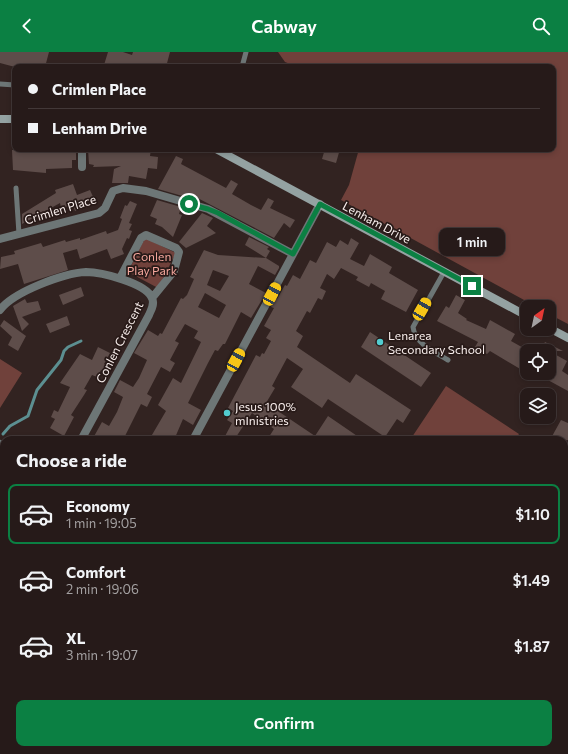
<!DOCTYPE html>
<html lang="en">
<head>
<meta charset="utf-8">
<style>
  body { margin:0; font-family:Commissioner,sans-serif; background:#322726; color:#f1f3f6; height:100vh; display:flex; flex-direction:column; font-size:15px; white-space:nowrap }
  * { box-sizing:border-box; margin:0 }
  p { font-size:13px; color:#a4a1a2 }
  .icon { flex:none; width:22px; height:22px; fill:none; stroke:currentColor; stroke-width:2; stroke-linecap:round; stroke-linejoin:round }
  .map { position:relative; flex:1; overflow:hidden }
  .panel { position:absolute; left:0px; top:384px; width:568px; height:318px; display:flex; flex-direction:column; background:#261a19; border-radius:12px 12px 0 0; box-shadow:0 2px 6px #0003,0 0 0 1px #423838 }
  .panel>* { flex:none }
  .top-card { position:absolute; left:12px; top:12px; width:544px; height:88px; border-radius:8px; box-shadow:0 2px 6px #0003,0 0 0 1px #423838; display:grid; align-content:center; height:88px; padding:0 16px; background:#261a19 }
  .needle { width:26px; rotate:33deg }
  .tools { position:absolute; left:520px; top:248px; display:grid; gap:8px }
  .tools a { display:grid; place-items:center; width:36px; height:36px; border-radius:8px; background:#261a19; box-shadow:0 2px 6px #0003,0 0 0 1px #423838; font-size:20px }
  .end { position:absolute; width:18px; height:18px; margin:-9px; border:5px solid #0b8043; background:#fff; box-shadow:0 0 0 2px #fff }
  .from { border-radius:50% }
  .bubble { position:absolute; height:28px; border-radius:8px; background:#261a19; box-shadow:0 2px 6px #0003,0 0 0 1px #423838; font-size:13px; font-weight:600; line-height:28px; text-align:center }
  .car { position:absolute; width:12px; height:24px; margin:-12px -6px; border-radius:5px; box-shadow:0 0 3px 1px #0007; background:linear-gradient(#f5c518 24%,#345 0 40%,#f5c518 0 76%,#345 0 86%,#f5c518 0) }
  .top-card b { display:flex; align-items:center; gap:14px; height:38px; font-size:15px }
  .top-card b+b { border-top:1px solid #423838 }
  .top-card i { width:10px; height:10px; background:#f1f3f6 }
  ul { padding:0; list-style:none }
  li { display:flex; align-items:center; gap:12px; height:60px; margin:0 8px 6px; padding:0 8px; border:2px solid transparent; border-radius:8px }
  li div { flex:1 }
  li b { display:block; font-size:15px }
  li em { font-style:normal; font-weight:600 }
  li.current { border-color:#0b8043 }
  li>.icon { width:36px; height:36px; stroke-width:1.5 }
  h2 { padding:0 16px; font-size:18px; line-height:48px }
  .primary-button { display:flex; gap:8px; margin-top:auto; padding:8px 16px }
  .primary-button a { flex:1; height:46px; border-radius:8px; background:#0b8043; color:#fff; font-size:16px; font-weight:600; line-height:46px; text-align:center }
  header { display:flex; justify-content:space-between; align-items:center; height:52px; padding:0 16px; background:#0b8043; color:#fff; font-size:18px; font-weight:600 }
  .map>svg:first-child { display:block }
  .green { fill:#70413b }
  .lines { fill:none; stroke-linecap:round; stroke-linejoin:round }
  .stream { stroke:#5c8f91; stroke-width:3 }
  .building { fill:#5e4d4a; fill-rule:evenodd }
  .lane { stroke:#6d7676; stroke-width:5 }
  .street { stroke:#6d7676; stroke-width:8 }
  .secondary { stroke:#94a2a2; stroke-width:8 }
  .route { stroke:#0b8043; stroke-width:5 }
  .poi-dot { fill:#52ccd0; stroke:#281a18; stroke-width:1.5 }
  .labels { text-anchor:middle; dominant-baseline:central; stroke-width:3.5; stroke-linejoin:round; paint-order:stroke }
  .street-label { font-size:12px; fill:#faf0ee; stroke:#281a18 }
  .park-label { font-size:12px; fill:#f8a99f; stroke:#281a18 }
  .poi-label { font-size:12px; fill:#faf0ee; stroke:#281a18; text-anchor:start }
</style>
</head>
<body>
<header><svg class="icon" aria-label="back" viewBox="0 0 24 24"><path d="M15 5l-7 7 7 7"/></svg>Cabway<svg class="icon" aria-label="search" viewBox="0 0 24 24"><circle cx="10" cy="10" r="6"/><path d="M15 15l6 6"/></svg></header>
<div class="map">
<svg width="568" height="702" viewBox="0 0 568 702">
  <rect width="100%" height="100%" fill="#322321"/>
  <path class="green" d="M278 0H568V272L549 262V255H537L341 148 349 133 359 97H553V15H298L285 10Z
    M145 186 176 201 158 236 128 220Z
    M0 307 22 321 0 356Z
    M446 334 519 382 515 388H410Z"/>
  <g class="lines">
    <path class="stream" d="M3 382 10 374 28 364 37 338 61 308 64 299 68 295 81 289"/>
  </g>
  <path class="building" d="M0 0H49L45 15H15L0 11Z
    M108 0H123L132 3 133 0H170L166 15H111L104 13Z
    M21 97H76V108H72V116L46 117V121L13 118 12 98Z
    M88 97H151L150 104 158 105 157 117 148 116 146 127 129 124 128 131H112L114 117 121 114 93 115 94 113 89 112Z
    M325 97H340L336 111 322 107Z
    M176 104 183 107 181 112 226 136 231 128 238 132 232 142 251 153 261 158 268 146 274 149 270 156 295 168 290 176 284 171 274 186 188 141 186 145 158 137Z
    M73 132 77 143 90 138 94 147 87 150V155L75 159 73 153 65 155V153L61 155 60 151 22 172V162L56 141 55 138Z
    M157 148 181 155 179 162 182 163 173 185 162 175 155 172 157 167 150 164Z
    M130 149 137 152 129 171 132 172 129 178 132 179 129 187 127 186 122 197 124 202 111 207 107 197 80 207 77 197 63 201 68 218 24 232 18 212 0 217 1 205 15 202 14 199 41 191 43 195 65 188 66 190 80 186V188L106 179 107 182 118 178 122 167 120 166 125 153 127 154Z
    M202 161 213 166 207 174 216 181 186 196 179 190Z
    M249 185 269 195 267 197 270 199 266 206 245 193Z
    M351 186 359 191 350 207 364 214 370 202 392 215 389 221 418 238 406 260 381 247 385 239 371 231 369 235 356 228 358 225 341 216 334 227 327 222 320 236 326 239 322 248 318 246 310 261 307 259 296 279 303 284 297 295 350 331 356 322 411 358 403 371 397 367 385 385 328 347 322 356 291 335 303 317 287 306 272 334 275 336 266 351 315 384 328 364 363 388H267L274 377 252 361 234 388H223L232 371 227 368 233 359 228 356 256 303 260 305 262 301 264 302 271 289 266 286 271 278 264 274 274 256 271 255 275 247H277L285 233 287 234 293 223 300 227 310 208 316 211 327 190 336 195 340 188 348 193Z
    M204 198 218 203 266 206 279 214V216L275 223 258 214 249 232 266 241 251 266 241 260 225 292H223L218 299 215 298 208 311 188 351 201 358 193 373 183 367 174 388H149L166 359 158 353 173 326 181 331 201 290 194 286 198 279 185 272 175 289 179 291 170 308 175 311 170 320 161 315 147 342 152 345 147 355 141 352 123 388H92L102 370 109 374 117 360 123 345 114 340 120 328 133 335 139 326 147 308 134 301 148 278 158 284 160 281 162 282 181 246 183 247 187 243 194 227 190 225ZM213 218 229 224 220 239 207 233ZM205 241 226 253 219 266 198 255Z
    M81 235 84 244 63 253 59 243Z
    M456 243 465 248 458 261 467 267 466 268 486 277 490 268 515 282 511 289 527 298V321L490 299 487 302 475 295 478 290 437 269 446 254 449 256Z
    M25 247 27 251 38 249 41 258 22 265 29 272 22 279 13 254Z
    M67 264 70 273 50 281 46 272Z
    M4 268 26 284 18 299 8 293 12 285 0 274Z
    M370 280 431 321 421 335 361 295Z
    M545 290 563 299H540Z
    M98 295 110 301 104 312 108 314 104 320 101 318 97 325 92 323 84 337 87 338 84 343 71 363 74 365 64 384 50 376 55 367 51 365 54 358 58 360 70 335 60 331 80 302 92 308Z
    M549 299 567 309 562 319 568 323V339L535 321H549Z
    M561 368 568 371V388H550Z"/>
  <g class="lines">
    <path class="lane" d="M242 15 246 0
      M0 32 15 33
      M16 136 19 182
      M444 220 413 275C415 292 435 300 448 308
      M208 698V702"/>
    <path class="street" d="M82 97V115
      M0 187 99 161 105 156 113 139 123 136 146 139 208 157 293 202
      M120 226 141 186 146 183 176 196 179 200 174 219 152 246
      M0 258C13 240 64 221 86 220 101 220 146 231 152 246 155 252 151 258 149 263L81 388
      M193 388 320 152
      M0 392 4 397
      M564 461 568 456
      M0 486 4 483
      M0 579 4 546
      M564 644 568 640
      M0 665 4 676
      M16 698 18 702
      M195 698 196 702
      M380 702 383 698
      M515 702 521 698"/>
    <path class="secondary" d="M0 67H15
      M216 97 527 264
      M549 276 568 286"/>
  </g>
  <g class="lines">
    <path class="route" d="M189 152 208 157 218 161 293 202 320 152 472 234"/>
  </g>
  <g class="poi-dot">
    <circle cx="380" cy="290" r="4"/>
    <circle cx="227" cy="361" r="4"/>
  </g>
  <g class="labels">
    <g class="street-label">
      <text transform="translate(60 157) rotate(-17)">Crimlen Place</text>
      <text transform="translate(377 170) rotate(28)">Lenham Drive</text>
      <text transform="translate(119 290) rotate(-63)">Conlen Crescent</text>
    </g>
    <g class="park-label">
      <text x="152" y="204">Conlen<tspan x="152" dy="14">Play Park</tspan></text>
    </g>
    <g class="poi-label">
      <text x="388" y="283">Lenarea<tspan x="388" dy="14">Secondary School</tspan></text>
      <text x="235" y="354">Jesus 100%<tspan x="235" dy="14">mInistries</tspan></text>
    </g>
  </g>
</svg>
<div class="tools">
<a><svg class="needle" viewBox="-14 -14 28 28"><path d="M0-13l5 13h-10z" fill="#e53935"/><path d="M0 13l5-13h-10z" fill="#a4a1a2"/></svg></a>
<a><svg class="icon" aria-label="locate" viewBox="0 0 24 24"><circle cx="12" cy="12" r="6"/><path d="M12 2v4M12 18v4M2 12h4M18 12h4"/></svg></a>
<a><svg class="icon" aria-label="layers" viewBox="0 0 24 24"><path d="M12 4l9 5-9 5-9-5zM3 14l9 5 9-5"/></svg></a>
</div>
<i class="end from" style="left:189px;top:152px"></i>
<i class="end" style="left:472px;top:234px"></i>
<div class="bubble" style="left:439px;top:176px;width:66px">1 min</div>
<i class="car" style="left:272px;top:242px;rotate:28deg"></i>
<i class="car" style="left:422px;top:257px;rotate:30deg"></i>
<i class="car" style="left:236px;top:308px;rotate:28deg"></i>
<div class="top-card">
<b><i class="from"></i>Crimlen Place</b>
<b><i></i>Lenham Drive</b>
</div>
<section class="panel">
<h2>Choose a ride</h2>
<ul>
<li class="current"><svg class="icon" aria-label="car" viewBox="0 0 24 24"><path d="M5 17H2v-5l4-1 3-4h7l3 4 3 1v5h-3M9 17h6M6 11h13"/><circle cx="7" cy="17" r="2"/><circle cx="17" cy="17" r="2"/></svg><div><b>Economy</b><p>1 min · 19:05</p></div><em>$1.10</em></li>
<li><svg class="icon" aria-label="car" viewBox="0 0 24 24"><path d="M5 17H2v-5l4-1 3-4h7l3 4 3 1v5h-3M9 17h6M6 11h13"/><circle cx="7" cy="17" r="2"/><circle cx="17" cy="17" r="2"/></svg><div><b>Comfort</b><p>2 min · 19:06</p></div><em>$1.49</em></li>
<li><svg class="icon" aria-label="car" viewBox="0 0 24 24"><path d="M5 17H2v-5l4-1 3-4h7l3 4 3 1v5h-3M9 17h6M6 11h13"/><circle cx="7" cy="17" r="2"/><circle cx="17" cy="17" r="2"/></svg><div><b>XL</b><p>3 min · 19:07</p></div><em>$1.87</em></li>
</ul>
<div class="primary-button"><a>Confirm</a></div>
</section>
</div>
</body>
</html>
